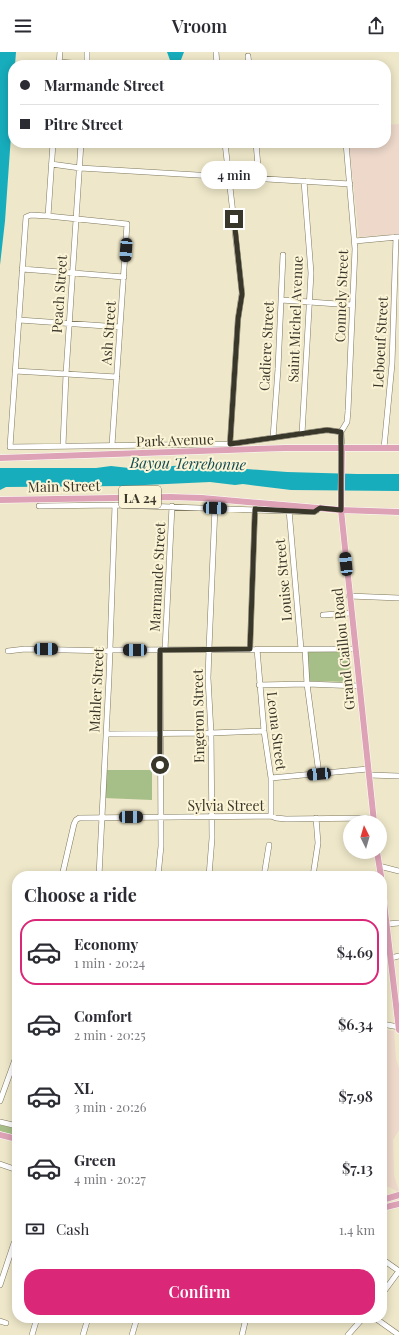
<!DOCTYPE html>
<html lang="en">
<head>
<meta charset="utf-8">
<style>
  body { margin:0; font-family:"Playfair Display",serif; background:#f7f7f7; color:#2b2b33; height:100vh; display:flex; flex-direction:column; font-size:15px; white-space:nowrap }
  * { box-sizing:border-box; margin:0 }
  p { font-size:13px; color:#7c7c81 }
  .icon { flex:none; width:22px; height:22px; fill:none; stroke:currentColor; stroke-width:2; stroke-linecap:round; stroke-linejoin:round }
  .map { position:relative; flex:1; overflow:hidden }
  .panel { position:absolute; left:12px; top:819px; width:375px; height:452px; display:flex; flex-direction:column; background:#fff; border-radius:16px; box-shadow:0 2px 10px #0003 }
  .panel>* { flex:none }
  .top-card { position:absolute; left:8px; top:8px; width:383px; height:88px; border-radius:16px; box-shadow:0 2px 10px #0003; display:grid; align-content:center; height:88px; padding:0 12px; background:#fff }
  .needle { width:26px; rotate:355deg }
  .tools { position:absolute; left:343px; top:763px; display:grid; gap:8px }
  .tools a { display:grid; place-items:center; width:44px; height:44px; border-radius:50%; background:#fff; box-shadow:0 2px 10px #0003; font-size:20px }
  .end { position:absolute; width:18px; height:18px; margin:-9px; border:5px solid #39362a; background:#fff; box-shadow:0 0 0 2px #fff }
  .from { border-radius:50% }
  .bubble { position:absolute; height:28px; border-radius:14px; background:#fff; box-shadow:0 2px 10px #0003; font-size:13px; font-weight:600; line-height:28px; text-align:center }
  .car { position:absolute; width:12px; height:24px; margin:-12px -6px; border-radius:5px; box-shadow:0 0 3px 1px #0007; background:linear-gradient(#222 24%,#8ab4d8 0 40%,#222 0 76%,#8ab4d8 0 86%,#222 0) }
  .top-card b { display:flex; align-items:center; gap:14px; height:38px; font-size:15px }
  .top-card b+b { border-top:1px solid #e1e1e2 }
  .top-card i { width:10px; height:10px; background:#2b2b33 }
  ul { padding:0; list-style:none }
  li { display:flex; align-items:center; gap:12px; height:66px; margin:0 8px 6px; padding:0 4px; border:2px solid transparent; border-radius:16px }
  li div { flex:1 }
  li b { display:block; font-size:15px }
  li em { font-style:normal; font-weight:600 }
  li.selected { border-color:#db2777 }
  li>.icon { width:36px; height:36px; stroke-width:1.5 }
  h2 { padding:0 12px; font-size:18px; line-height:48px }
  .pay { display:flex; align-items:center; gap:10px; height:44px; padding:0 12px; font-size:15px }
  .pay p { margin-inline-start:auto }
  .primary-button { display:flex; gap:8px; margin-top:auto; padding:8px 12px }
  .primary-button a { flex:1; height:46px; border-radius:16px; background:#db2777; color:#fff; font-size:16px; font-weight:600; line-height:46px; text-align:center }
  header { display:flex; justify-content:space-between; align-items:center; height:52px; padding:0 12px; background:#fff; font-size:18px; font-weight:600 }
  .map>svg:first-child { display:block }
  .education { fill:#edd8ca }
  .green { fill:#a6be87 }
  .water { fill:#17adbc }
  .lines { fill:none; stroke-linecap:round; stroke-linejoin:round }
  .minor-casing { stroke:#7f785e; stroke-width:6 }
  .major-casing { stroke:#fff; stroke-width:7 }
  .minor { stroke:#fff; stroke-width:5 }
  .major { stroke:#dda2b5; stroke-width:6 }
  .route { stroke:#39362a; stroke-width:5 }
  .labels { text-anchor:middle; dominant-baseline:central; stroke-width:4; stroke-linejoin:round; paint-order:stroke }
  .shield { fill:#fcf4d6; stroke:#746f5e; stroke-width:1 }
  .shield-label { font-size:13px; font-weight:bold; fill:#39362a }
  .street-label { font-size:14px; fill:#39362a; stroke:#fcf4d6 }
  .water-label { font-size:15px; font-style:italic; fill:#134c52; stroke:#fcf4d6 }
</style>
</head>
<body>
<header><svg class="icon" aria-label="menu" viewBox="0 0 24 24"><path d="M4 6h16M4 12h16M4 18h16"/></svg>Vroom<svg class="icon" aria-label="share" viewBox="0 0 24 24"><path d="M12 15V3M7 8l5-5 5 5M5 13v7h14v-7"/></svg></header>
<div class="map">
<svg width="399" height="1283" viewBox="0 0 399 1283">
  <rect width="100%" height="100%" fill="#eee7c9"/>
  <path class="education" d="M399 72V182L359 185 349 91H386V73Z
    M382 977 394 979 396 1007 399 1016V1078L393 1088 394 1123 399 1140 382 1132Z"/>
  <path class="green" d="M306 599H349L352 630 309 629Z
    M105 718H152V748L104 746Z
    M0 1073 17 1077V1084L0 1079Z"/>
  <path class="water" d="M0 0H16L15 13H13V55L5 169 0 213Z
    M167 0H184L179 13H174L171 11Z
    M215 412 234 416 287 420 357 422H399V439L291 438 243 432 235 433 210 430 123 434 6 435 0 438V416H96L111 414 129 416Z"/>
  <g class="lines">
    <g class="minor-casing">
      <path id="minor" d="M216 0 217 13
        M248 4 249 13
        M59 10 98 13
        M59 12 60 0
        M87 13V0
        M225 91 242 241 238 267 230 392
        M256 91 259 126
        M51 112 80 116 350 132
        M48 164 53 91
        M355 189 398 185
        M22 217 124 225
        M281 248 352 253
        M19 268 120 275
        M15 319 117 325
        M302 382 311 221 304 129
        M273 386 278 317 283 203
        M112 393 127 172 48 164 31 163 26 165 10 395 230 392 327 378 341 380
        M63 394 66 322 81 91
        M384 396 392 312 396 185
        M342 397 341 380 347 370 348 359 355 197 346 91
        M39 454 115 453 314 460 320 456
        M289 458 301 597
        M349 544 399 546
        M323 563 351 561
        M250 597 255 457
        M257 597 264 679 271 726V764
        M305 597 307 632 319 722
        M110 598 356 597
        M165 598 172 454
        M8 599 25 597 110 599
        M259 633 307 632 359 634
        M106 682 211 681 264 679
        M369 723 399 724
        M271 726 368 717
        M379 814 399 819
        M62 824 74 772 76 768 79 766 271 764 276 766 286 767 373 766
        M99 824 109 625 115 453
        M158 824 161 794 160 598
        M209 824 212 786 211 681 208 626 209 597 215 455
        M264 824 269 793
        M313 824 318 791 316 766
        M387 872 399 871
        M382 897 390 899
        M391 906 399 904
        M382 972 399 975
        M0 1049 17 1002
        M0 1070 17 1074
        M0 1112 17 1118
        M382 1207 399 1219
        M0 1233 14 1191
        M382 1242 399 1219
        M375 1266 399 1283
        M0 1269 6 1271
        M32 1283 37 1266
        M83 1283 88 1266
        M132 1283 137 1266
        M242 1283 246 1266
        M348 1283 363 1266"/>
    </g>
    <g class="major-casing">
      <path id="major" d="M342 397 341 458 374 770
        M0 406 285 396H399
        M0 448 170 445 202 446 341 458 399 460
        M377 800 381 824
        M382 834 399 978
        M0 1083 17 1087
        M382 1148 399 1143
        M382 1156 399 1152"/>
    </g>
    <use href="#minor" class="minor"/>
    <use href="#major" class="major"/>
  </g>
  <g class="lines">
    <path class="route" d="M160 713V598L250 597 255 457 314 460 320 456 341 458V380L327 378 230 392 238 267 242 242 234 167"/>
  </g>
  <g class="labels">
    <rect class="shield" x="119" y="434" width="42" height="22" rx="3"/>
    <g class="shield-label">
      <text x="140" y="445">LA 24</text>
    </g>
    <g class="street-label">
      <text transform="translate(59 242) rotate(-86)">Peach Street</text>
      <text transform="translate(341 244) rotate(-88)">Connely Street</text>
      <text transform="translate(295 267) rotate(-88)">Saint Michel Avenue</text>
      <text transform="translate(108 281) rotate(-86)">Ash Street</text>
      <text transform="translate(380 290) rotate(-87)">Leboeuf Street</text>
      <text transform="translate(266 294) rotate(-87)">Cadiere Street</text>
      <text transform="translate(175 388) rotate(-2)">Park Avenue</text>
      <text transform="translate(64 434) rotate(-1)">Main Street</text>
      <text transform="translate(157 525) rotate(-87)">Marmande Street</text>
      <text transform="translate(283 528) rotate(-95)">Louise Street</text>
      <text transform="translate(343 597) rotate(-96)">Grand Caillou Road</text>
      <text transform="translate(96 638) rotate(-87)">Mahler Street</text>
      <text transform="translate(198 664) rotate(-91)">Engeron Street</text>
      <text transform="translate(277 679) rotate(83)">Leona Street</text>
      <text x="226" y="753">Sylvia Street</text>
    </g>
    <g class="water-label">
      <text transform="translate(188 411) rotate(1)">Bayou Terrebonne</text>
    </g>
  </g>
</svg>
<div class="tools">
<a><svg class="needle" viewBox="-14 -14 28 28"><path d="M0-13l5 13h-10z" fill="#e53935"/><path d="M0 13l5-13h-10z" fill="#7c7c81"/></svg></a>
</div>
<i class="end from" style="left:160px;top:713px"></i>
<i class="end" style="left:234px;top:167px"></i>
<div class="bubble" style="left:201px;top:109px;width:66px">4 min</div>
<i class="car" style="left:126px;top:198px;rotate:184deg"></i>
<i class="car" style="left:215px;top:456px;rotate:92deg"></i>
<i class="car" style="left:346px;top:512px;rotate:354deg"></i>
<i class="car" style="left:46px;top:597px;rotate:90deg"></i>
<i class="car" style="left:135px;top:598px;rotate:270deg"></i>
<i class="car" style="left:319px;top:722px;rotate:265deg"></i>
<i class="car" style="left:131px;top:765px;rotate:90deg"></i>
<div class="top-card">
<b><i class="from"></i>Marmande Street</b>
<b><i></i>Pitre Street</b>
</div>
<section class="panel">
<h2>Choose a ride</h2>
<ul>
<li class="selected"><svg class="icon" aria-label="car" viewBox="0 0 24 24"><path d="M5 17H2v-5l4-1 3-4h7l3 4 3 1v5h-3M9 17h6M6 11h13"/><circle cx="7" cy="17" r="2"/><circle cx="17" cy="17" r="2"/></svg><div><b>Economy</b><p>1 min · 20:24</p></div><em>$4.69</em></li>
<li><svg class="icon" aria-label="car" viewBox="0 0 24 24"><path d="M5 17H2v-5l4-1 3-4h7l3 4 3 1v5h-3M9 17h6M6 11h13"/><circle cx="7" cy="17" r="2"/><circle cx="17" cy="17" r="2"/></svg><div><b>Comfort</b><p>2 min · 20:25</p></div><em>$6.34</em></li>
<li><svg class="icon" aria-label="car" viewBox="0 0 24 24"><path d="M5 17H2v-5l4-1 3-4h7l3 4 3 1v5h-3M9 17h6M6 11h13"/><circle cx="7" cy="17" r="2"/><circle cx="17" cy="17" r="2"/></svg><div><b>XL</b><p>3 min · 20:26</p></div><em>$7.98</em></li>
<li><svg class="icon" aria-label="car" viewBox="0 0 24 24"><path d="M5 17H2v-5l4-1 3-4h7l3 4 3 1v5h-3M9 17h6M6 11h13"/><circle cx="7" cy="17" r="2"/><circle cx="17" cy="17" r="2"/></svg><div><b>Green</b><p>4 min · 20:27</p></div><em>$7.13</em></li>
</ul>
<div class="pay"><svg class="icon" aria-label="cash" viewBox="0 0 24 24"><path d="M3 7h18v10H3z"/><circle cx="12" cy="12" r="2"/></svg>Cash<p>1.4 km</p></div>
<div class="primary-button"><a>Confirm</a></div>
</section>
</div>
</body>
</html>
